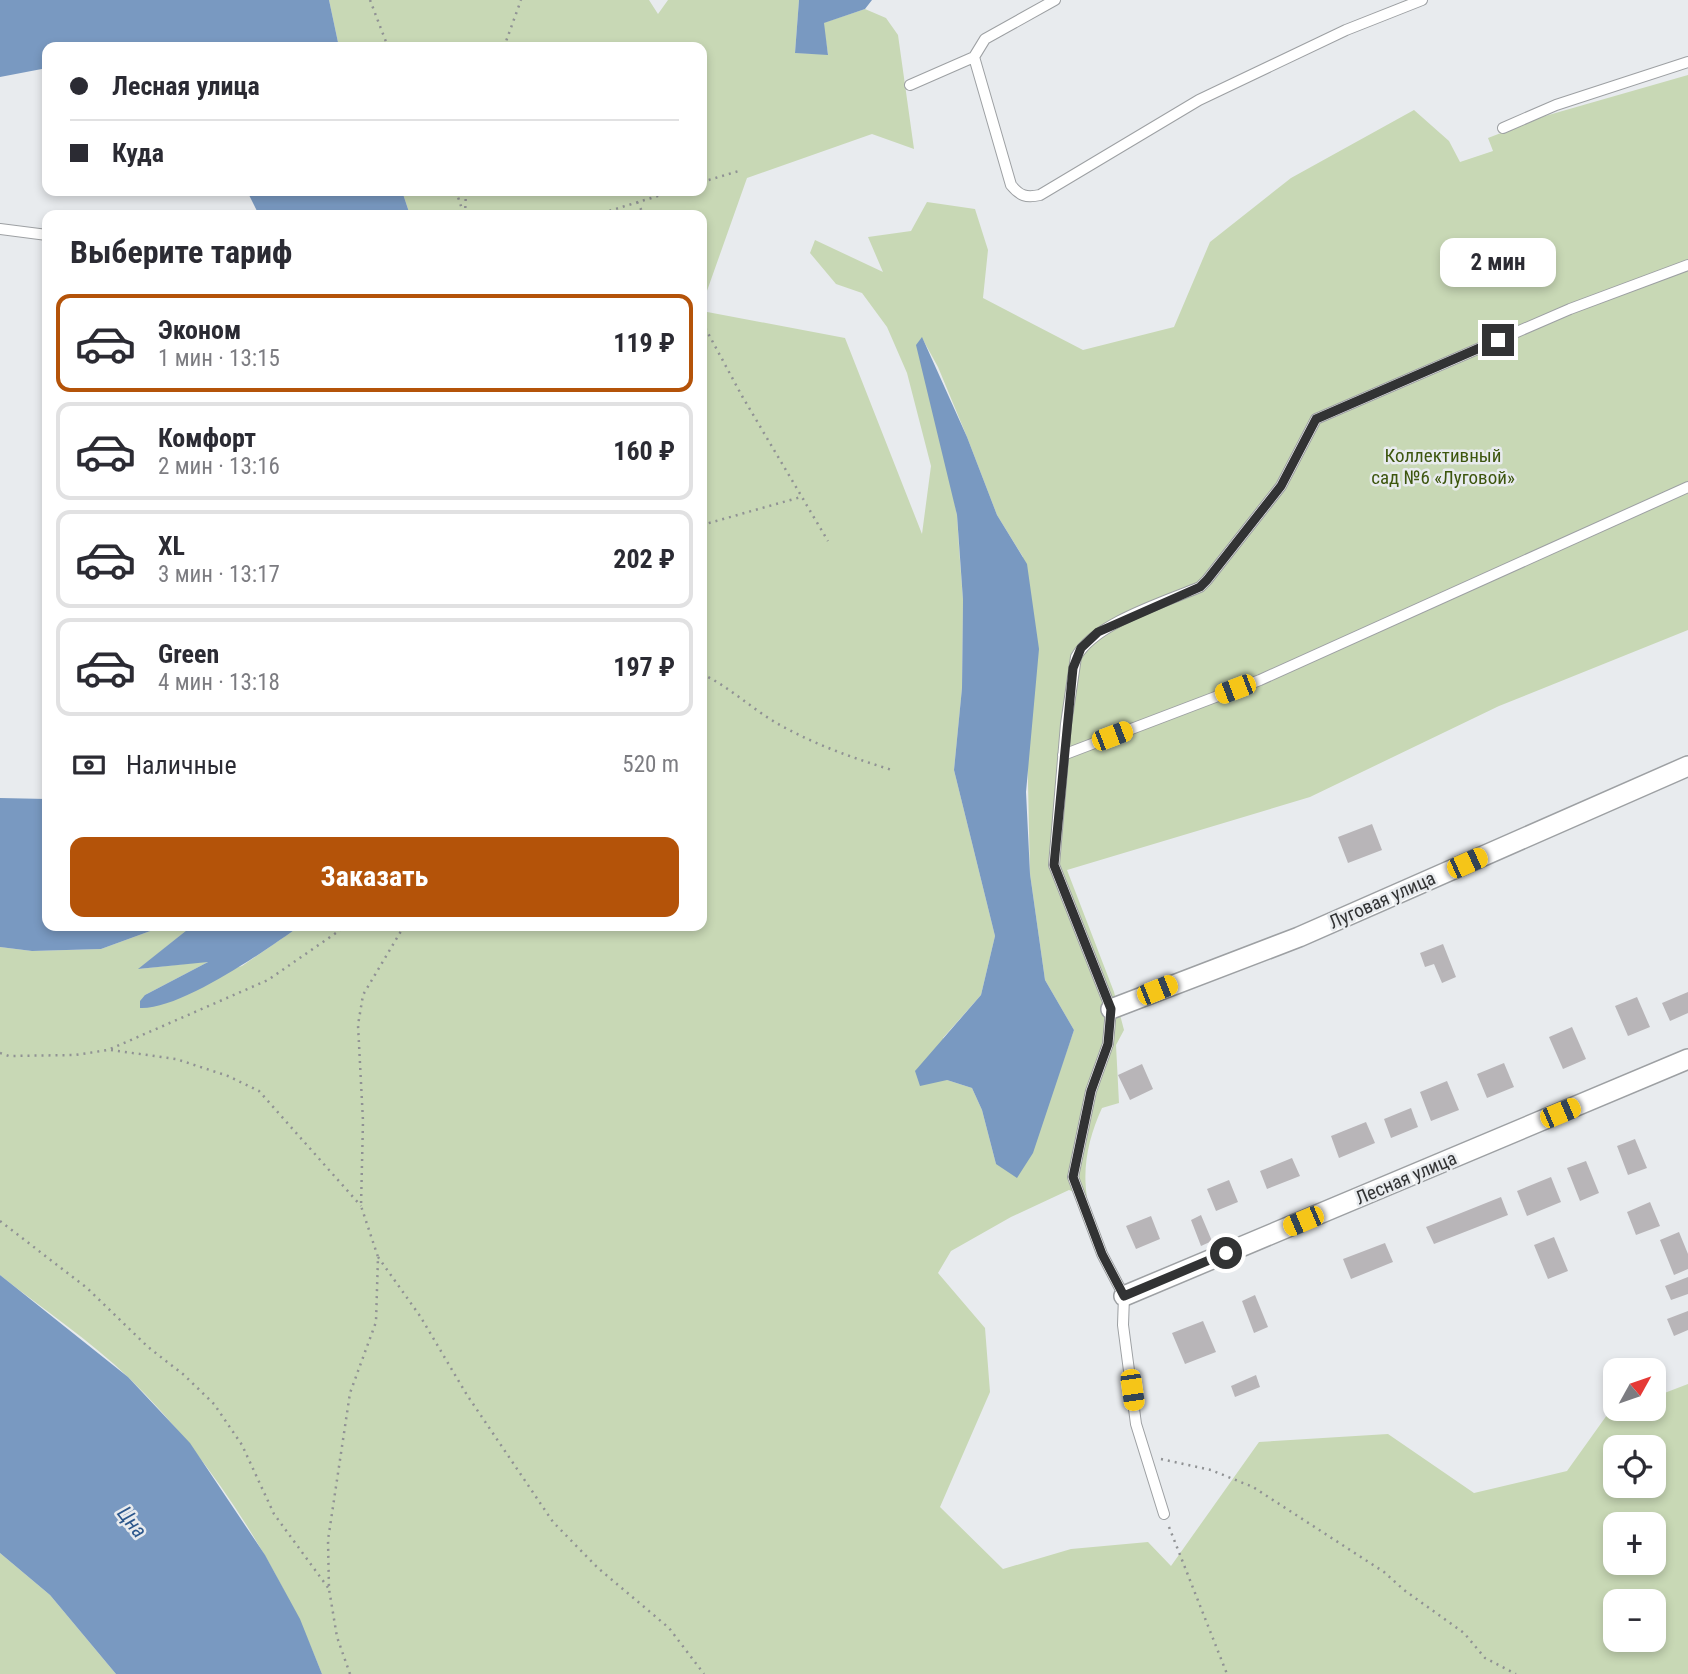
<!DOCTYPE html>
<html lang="ru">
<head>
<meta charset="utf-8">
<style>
  body { margin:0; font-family:"Roboto Condensed",sans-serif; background:#f7f7f7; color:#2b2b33; height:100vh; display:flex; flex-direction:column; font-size:26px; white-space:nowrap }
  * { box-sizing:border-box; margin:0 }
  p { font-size:23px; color:#7c7c81 }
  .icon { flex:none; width:38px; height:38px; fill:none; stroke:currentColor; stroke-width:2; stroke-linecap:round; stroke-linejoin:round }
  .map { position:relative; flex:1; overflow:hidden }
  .side { position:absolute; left:42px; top:210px; width:665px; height:721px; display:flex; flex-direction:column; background:#fff; border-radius:14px; box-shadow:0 4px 10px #0003 }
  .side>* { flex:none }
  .banner { position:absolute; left:42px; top:42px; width:665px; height:154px; border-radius:14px; box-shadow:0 4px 10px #0003; display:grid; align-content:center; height:154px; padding:0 28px; background:#fff }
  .needle { width:46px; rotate:50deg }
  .fabs { position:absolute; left:1603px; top:1358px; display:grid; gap:14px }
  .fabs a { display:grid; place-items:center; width:63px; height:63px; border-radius:14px; background:#fff; box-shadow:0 4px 10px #0003; font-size:35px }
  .end { position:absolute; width:32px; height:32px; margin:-16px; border:9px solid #323334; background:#fff; box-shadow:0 0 0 4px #fff }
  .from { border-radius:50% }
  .bubble { position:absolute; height:49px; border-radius:14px; background:#fff; box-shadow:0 4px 10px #0003; font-size:23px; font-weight:700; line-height:49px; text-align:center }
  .car { position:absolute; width:21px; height:42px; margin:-21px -10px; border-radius:9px; box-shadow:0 0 5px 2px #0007; background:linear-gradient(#f5c518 24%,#345 0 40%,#f5c518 0 76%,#345 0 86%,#f5c518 0) }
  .banner b { display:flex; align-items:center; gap:24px; height:66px; font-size:26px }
  .banner b+b { border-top:2px solid #e1e1e2 }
  .banner i { width:18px; height:18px; background:#2b2b33 }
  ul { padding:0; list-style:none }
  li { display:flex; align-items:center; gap:21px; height:98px; margin:0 14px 10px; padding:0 14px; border:4px solid #e1e1e2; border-radius:14px }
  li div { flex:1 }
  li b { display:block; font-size:26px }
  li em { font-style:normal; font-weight:700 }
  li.selected { border-color:#b45309 }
  li>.icon { width:63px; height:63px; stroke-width:1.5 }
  h2 { padding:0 28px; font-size:32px; line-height:84px }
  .pay { display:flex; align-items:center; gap:18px; height:77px; padding:0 28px; font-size:26px }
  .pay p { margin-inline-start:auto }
  .primary-button { display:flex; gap:14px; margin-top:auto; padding:14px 28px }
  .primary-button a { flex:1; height:80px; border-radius:14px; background:#b45309; color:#fff; font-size:28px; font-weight:700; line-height:80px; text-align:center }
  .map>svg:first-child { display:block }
  .green { fill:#c8d8b5; fill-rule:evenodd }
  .water { fill:#7999c1 }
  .building { fill:#b8b5b8 }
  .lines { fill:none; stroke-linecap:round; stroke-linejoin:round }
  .service-casing { stroke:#9da0a3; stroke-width:12 }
  .minor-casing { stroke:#9da0a3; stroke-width:22 }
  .path { stroke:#909294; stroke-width:2.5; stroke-dasharray:2 5; stroke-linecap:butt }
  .service { stroke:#fff; stroke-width:10 }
  .minor { stroke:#fff; stroke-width:19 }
  .route { stroke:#323334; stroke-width:9 }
  .labels { text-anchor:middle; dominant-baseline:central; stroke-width:5; stroke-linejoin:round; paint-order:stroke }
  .park-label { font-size:19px; fill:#3d560e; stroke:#e8ebee }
  .street-label { font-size:19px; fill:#323334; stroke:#e8ebee }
  .water-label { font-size:21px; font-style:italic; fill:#2c578c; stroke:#e8ebee }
</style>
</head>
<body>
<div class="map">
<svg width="1688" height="1674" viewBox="0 0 1688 1674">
  <rect width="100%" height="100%" fill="#e8ebee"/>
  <path class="green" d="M329 0H649L658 14 668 0H799L795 53 828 54 823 23 865 9 886 18 898 35 914 149 872 134 747 178 702 305V215H410L402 191H702V47H339Z
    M1688 75V630L1499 706 1310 797 1067 870 1114 992 1124 1030 1116 1045 1119 1103 1102 1108C1089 1136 1082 1167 1087 1197L1069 1190 1011 1217 951 1251 938 1273 985 1328 990 1392 940 1507 1003 1569 1071 1549 1148 1542 1171 1566 1259 1442 1388 1434 1474 1493 1567 1471 1607 1415 1623 1409H1654V1397L1688 1384V1674H322C281 1569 211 1457 129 1378 91 1341 41 1308 0 1275V947L32 951 101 949 164 926H192L139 969 210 961 145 995 242 966 300 926H702V311L845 338 922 534 931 466 907 373 887 327 862 293 836 284 810 253 815 240 883 272 868 237 911 231 927 202 975 209 988 250 983 298 1083 350 1174 327 1210 242 1291 178 1414 110 1449 141 1460 162 1493 151 1488 138 1545 116ZM922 338 938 367 967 437 997 515 1023 557 1030 874 1045 980 1074 1030 1058 1076 996 1164 982 1110 972 1088 947 1080 943 1038 981 995 995 936 954 770 962 688 963 600 959 547 957 515ZM1615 1447H1654V1486H1615ZM1615 1524H1654V1563H1615ZM1615 1601H1654V1640H1615Z
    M0 1553 50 1595 116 1674H0Z"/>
  <path class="water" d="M0 0H329L339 47H47V68L0 77Z
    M799 0H872L865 9 824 23 828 55 795 53Z
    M247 191H402L410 215H259Z
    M922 337 967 437 997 515 1027 564 1039 649 1026 792 1030 874 1045 980 1074 1030 1033 1153 1017 1178 996 1164 982 1110 972 1088 947 1080 920 1086 915 1071 981 995 995 936 954 770 962 688 963 600 957 515 916 345Z
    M0 798 47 799V926H164L101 949 32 951 0 947Z
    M192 926H300C266 950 181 1010 140 1008V1001L145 995 208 962 138 969Z
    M0 1275 128 1377 190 1443 265 1555 300 1619 322 1674H116L50 1595 0 1553Z"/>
  <path class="building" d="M1372 824 1382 850 1348 863 1338 837Z
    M1443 944 1456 977 1442 983 1434 964 1425 967 1420 953Z
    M1688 992V1013L1670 1021 1662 1003Z
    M1637 997 1650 1027 1628 1036 1615 1006Z
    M1572 1027 1586 1059 1563 1069 1549 1037Z
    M1504 1063 1514 1087 1487 1098 1477 1074Z
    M1142 1064 1153 1089 1130 1100 1118 1075Z
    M1447 1081 1459 1110 1431 1121 1420 1092Z
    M1411 1108 1418 1127 1391 1138 1384 1119Z
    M1366 1122 1375 1143 1339 1158 1331 1136Z
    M1635 1139 1647 1168 1628 1175 1617 1146Z
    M1292 1158 1300 1176 1267 1189 1260 1171Z
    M1586 1161 1599 1193 1580 1201 1567 1168Z
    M1551 1177 1561 1202 1527 1216 1517 1191Z
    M1229 1180 1238 1202 1216 1211 1207 1189Z
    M1501 1197 1508 1215 1434 1244 1426 1227Z
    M1650 1202 1660 1226 1636 1235 1627 1212Z
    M1201 1215 1212 1241 1201 1246 1191 1220Z
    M1151 1216 1160 1239 1136 1249 1126 1226Z
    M1679 1232 1688 1254V1269L1674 1275 1660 1240Z
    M1554 1237 1568 1271 1548 1279 1534 1245Z
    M1385 1243 1393 1262 1351 1279 1343 1259Z
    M1688 1277V1294L1671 1300 1665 1286Z
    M1255 1295 1268 1327 1254 1333 1242 1301Z
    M1688 1311V1330L1674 1336 1667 1319Z
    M1203 1321 1216 1352 1185 1364 1172 1333Z
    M1256 1375 1260 1387 1235 1397 1231 1386Z"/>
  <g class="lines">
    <g class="service-casing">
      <path id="service" d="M1055 0 985 39 974 57 1011 185C1020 196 1026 198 1040 195L1199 100 1346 30 1422 0
        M910 85 974 57
        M1503 128 1556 105 1688 62
        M0 229 47 235
        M1063 755 1260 680 1688 487
        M1164 1514 1136 1424 1123 1325 1124 1296 1102 1254 1073 1177 1091 1091 1108 1044 1111 1009 1054 865 1066 724 1076 657C1095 623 1164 602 1200 587L1207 580 1281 486 1316 419 1570 309 1688 265"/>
    </g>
    <g class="minor-casing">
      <path id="minor" d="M1111 1009 1299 937 1688 766
        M1124 1296 1688 1059"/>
    </g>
    <path class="path" d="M370 0 388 47
      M504 47 521 0
      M702 182 742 170
      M456 191 464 215
      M637 202 644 215
      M465 215 466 191
      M596 215 674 191
      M702 322 742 396 828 541
      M702 525 801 497
      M702 674C730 687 753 710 780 725 816 745 853 758 892 770
      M111 1050 176 1059 228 1076 259 1091 361 1206
      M0 1053 9 1056 75 1055 108 1050 268 980 346 926
      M0 1221 87 1288 148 1347 184 1375 214 1404 242 1445 274 1514 329 1589
      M378 1257 420 1316 467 1395 553 1522 598 1568 669 1628 704 1674
      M1161 1459 1211 1470 1253 1487 1384 1572 1404 1590 1464 1633 1485 1658 1516 1674
      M1169 1527 1227 1674
      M350 1674 337 1637 329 1589 328 1540 350 1393 376 1322 378 1257 361 1206 363 1121 358 1025 363 995 404 926"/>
    <use href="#service" class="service"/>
    <use href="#minor" class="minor"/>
  </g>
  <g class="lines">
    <path class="route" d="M1226 1253 1124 1296 1102 1254 1073 1177 1091 1091 1108 1044 1111 1009 1054 865 1073 668 1081 648 1098 632 1200 587 1207 580 1281 486 1316 419 1498 340"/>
  </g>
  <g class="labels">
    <g class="park-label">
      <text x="1443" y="455">Коллективный<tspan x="1443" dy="22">сад №6 «Луговой»</tspan></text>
    </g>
    <g class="street-label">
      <text transform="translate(1382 900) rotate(-24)">Луговая улица</text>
      <text transform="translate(1406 1178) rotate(-23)">Лесная улица</text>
    </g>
    <g class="water-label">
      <text transform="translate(132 1522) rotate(51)">Цна</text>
    </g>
  </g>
</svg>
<div class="fabs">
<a><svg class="needle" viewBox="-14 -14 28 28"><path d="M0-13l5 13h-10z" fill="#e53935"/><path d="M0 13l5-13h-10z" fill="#7c7c81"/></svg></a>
<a><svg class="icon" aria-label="locate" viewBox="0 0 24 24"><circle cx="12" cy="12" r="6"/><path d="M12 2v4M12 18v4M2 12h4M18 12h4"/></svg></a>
<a>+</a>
<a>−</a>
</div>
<i class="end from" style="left:1226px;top:1253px"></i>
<i class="end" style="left:1498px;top:340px"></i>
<div class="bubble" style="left:1440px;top:238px;width:116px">2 мин</div>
<i class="car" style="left:1235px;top:689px;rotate:249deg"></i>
<i class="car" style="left:1112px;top:736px;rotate:69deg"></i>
<i class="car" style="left:1467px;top:863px;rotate:66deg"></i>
<i class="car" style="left:1157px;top:990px;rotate:68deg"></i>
<i class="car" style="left:1560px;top:1113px;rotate:67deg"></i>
<i class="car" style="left:1303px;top:1221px;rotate:247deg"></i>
<i class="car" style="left:1132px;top:1390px;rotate:172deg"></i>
<div class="banner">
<b><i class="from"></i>Лесная улица</b>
<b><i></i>Куда</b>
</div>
<section class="side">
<h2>Выберите тариф</h2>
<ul>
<li class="selected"><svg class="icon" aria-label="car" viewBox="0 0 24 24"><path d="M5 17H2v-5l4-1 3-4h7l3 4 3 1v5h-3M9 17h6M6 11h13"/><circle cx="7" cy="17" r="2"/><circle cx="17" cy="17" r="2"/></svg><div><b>Эконом</b><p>1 мин · 13:15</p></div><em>119 ₽</em></li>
<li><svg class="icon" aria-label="car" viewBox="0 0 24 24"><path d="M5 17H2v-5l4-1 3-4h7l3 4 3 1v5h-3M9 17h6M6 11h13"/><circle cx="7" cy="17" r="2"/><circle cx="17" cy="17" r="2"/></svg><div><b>Комфорт</b><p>2 мин · 13:16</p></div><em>160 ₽</em></li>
<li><svg class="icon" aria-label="car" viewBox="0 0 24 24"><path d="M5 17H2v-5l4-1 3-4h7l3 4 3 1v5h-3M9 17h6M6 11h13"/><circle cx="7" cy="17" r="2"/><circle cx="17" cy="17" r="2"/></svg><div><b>XL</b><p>3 мин · 13:17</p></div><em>202 ₽</em></li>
<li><svg class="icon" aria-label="car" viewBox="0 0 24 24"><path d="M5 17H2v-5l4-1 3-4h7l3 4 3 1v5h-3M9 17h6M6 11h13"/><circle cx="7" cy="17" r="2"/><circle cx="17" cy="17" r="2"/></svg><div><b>Green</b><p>4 мин · 13:18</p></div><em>197 ₽</em></li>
</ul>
<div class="pay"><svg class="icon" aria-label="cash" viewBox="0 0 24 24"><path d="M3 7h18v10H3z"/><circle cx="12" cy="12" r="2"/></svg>Наличные<p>520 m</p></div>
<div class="primary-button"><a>Заказать</a></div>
</section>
</div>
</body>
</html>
